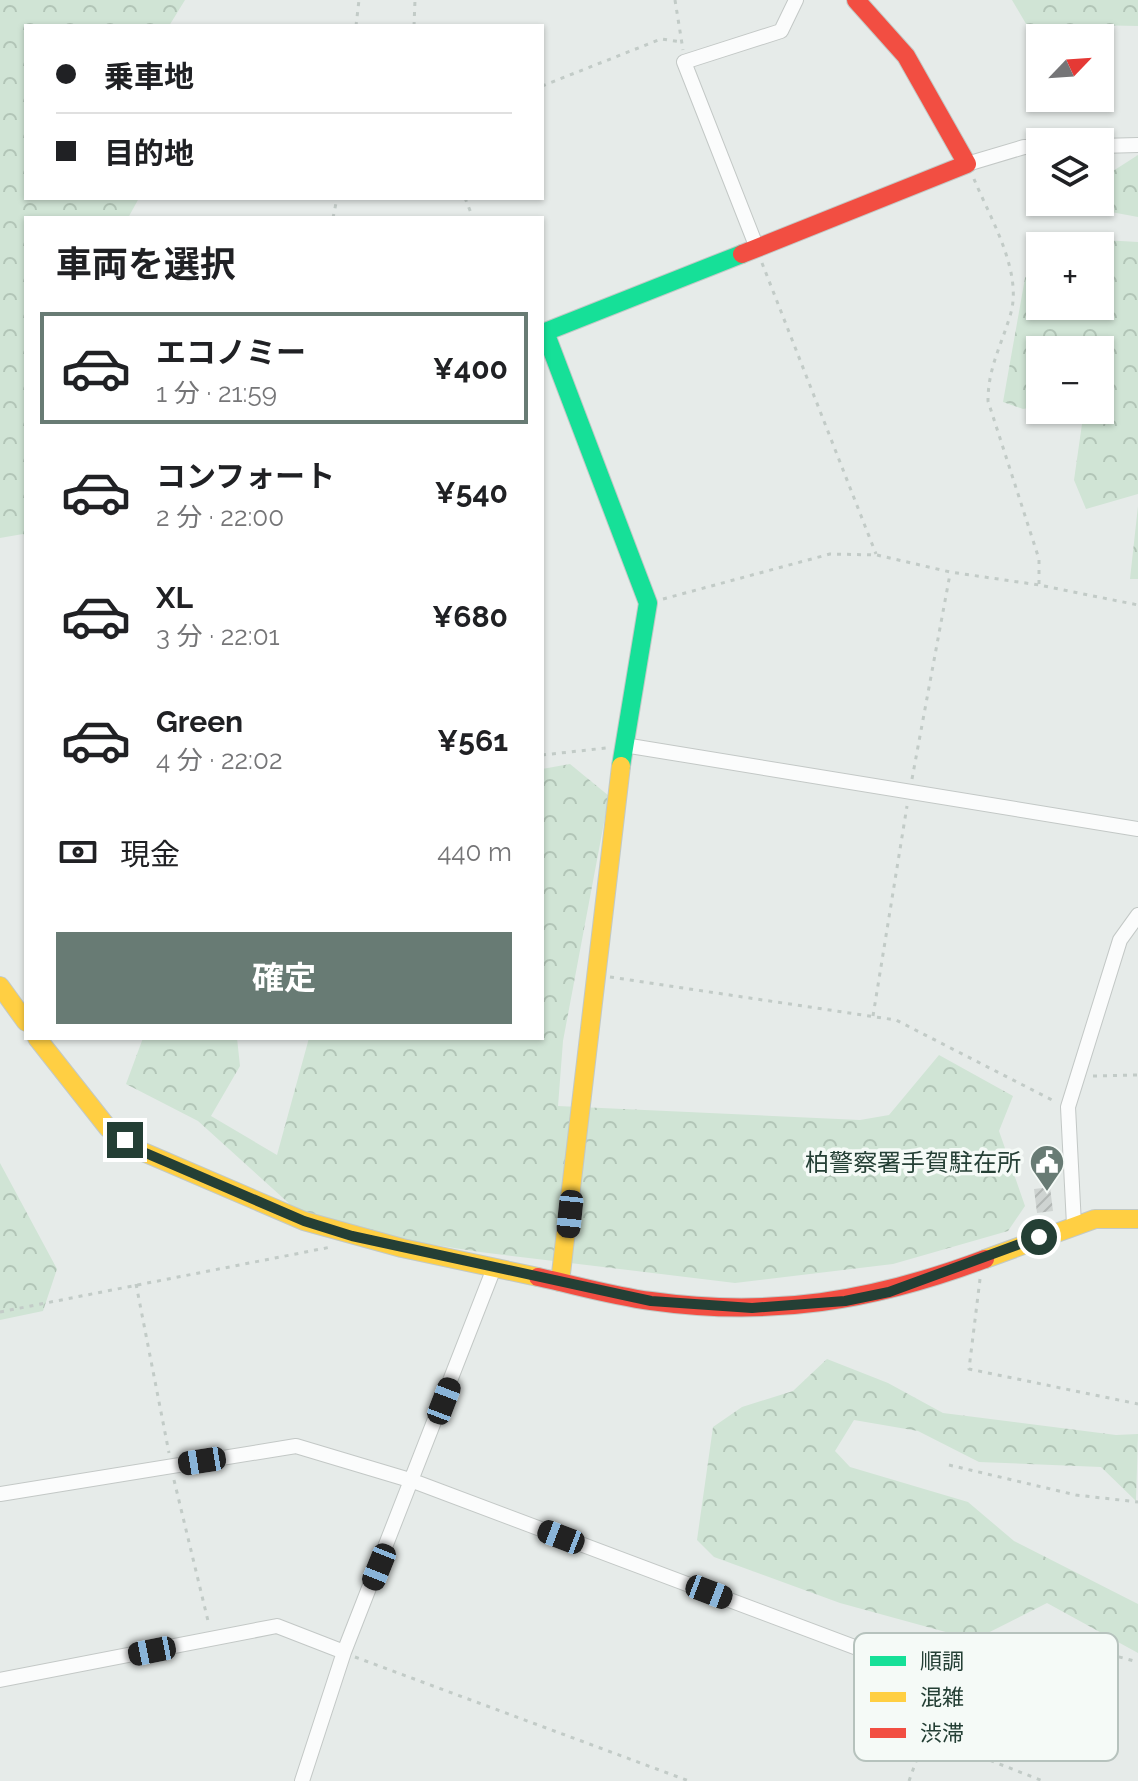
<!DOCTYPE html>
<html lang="ja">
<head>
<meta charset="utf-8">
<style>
  body { margin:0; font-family:Raleway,"Noto Sans JP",sans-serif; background:#f6f6f6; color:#202124; height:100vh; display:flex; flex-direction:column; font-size:30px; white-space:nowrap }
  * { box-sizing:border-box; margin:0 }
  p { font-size:26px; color:#757577 }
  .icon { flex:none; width:44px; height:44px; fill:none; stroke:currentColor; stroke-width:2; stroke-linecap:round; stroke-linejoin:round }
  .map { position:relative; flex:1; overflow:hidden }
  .details { position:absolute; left:24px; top:216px; width:520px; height:824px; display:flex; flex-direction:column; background:#fff; border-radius:0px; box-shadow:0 2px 6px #0004 }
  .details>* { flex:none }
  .guide { position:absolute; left:24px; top:24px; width:520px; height:176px; border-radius:0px; box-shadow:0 2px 6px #0004; display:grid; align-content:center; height:176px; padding:0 32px; background:#fff }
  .needle { width:52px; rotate:65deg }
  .tools { position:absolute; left:1026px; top:24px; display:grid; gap:16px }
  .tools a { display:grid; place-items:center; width:88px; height:88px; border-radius:0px; background:#fff; box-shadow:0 2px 6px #0004; font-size:40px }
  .end { position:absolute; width:36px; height:36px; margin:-18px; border:10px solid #243f35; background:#fff; box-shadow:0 0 0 4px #fff }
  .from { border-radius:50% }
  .car { position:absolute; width:24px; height:48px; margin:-24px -12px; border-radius:10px; box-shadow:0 0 6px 2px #0007; background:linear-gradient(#222 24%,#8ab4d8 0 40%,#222 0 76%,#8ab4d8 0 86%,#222 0) }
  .guide b { display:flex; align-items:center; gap:28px; height:76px; font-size:30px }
  .guide b+b { border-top:2px solid #e0e0e0 }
  .guide i { width:20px; height:20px; background:#202124 }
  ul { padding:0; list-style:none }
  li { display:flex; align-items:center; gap:24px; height:112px; margin:0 16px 12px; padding:0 16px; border:4px solid transparent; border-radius:0px }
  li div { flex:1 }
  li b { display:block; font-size:30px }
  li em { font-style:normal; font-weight:700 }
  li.on { border-color:#687b74 }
  li>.icon { width:72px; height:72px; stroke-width:1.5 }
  h2 { padding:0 32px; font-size:36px; line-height:96px }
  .pay { display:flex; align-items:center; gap:20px; height:88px; padding:0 32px; font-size:30px }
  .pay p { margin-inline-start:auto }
  .action { display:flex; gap:16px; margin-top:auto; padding:16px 32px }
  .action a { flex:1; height:92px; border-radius:0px; background:#687b74; color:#fff; font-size:32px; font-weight:700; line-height:92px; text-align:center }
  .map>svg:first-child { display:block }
  .forest { fill:url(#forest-crowns) }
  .building { fill:url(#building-hatch) }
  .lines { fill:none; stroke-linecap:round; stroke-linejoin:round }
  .street-casing { stroke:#c3c8c6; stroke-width:16 }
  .fast-casing { stroke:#c2c9c6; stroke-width:20 }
  .slow-casing { stroke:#c2c9c6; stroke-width:20 }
  .jam-casing { stroke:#c2c9c6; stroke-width:20 }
  .path { stroke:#c2cbc7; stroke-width:3; stroke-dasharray:4 6; stroke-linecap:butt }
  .street { stroke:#fbfcfc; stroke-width:14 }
  .fast { stroke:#16e098; stroke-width:18 }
  .slow { stroke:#ffcf43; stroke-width:18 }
  .jam { stroke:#f24e42; stroke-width:18 }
  .route { stroke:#243f35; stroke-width:10 }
  .labels { text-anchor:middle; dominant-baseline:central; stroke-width:7; stroke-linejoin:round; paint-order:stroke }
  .poi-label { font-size:24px; fill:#243f35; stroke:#f5faf7; text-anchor:end }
  .key { fill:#f5faf7; stroke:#b6c2bd; stroke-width:2 }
  .key-label { font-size:22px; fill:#243f35 }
</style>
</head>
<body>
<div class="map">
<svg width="1138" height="1781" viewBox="0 0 1138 1781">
  <defs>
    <pattern id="forest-crowns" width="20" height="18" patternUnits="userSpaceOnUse" patternTransform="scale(2)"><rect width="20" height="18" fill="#d0e4d5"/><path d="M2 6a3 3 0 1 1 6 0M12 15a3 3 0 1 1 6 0" fill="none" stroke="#b2c5b7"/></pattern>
    <pattern id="building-hatch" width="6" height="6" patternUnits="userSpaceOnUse" patternTransform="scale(2)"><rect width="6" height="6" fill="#cfd4d2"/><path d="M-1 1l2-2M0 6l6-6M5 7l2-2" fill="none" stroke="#b2b7b5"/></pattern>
  </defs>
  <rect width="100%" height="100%" fill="#e6ebe9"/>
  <path class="forest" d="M0 0H185L169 26H26V198H139L128 218H26V539L23 534 0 538Z
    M1012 0H1138V26L1088 25 1032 34Z
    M1138 155V217L1111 212 1113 171Z
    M1052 237 1138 242V494L1086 509 1074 480 1084 410H1100V350H1040V406L1023 409 1003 402 1025 278 1040 255V306H1100V246H1046Z
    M1138 506V579H1130Z
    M570 764 609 796 563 1041 558 1106 860 1120 889 1115 939 1055 1013 1096 999 1131 1025 1206 1008 1231 893 1264 735 1283 480 1252 378 1236 293 1207 198 1121 126 1084 143 1038H237L240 1066 211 1116 277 1155 309 1038H542V769Z
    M0 1163 57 1269 43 1311 0 1320Z
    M827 1359 888 1383 943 1413 1116 1435 1138 1434 1136 1501 1101 1467 979 1462 918 1431 854 1420 835 1451 850 1467 968 1502 1014 1541 1138 1604V1653L1047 1603 952 1651 953 1634 840 1603 714 1557 697 1540 713 1427 742 1407 793 1391Z"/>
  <path class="building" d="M1050 1187 1053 1211 1037 1213 1034 1189Z"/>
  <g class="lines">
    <g class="street-casing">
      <path id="street" d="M1100 146 1138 145
        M967 164 1024 147H1040
        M757 248 684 62 781 31 796 0
        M624 745 1138 829
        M1074 1225 1068 1107 1120 940 1138 915
        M0 1494 296 1446 413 1481 945 1681
        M0 1680 277 1626 344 1652
        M302 1781 344 1652 494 1268"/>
    </g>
    <g class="fast-casing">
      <path id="fast" d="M621 766 648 603 545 332 742 254"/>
    </g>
    <g class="slow-casing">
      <path id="slow" d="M0 986 26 1022
        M37 1038 108 1128 141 1151 304 1221 402 1248 538 1277
        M985 1259 1095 1219H1138
        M560 1282 621 766"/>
    </g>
    <g class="jam-casing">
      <path id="jam" d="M742 254 967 164 906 56 856 0
        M538 1277C575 1285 613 1296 651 1301 771 1318 873 1301 985 1259"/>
    </g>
    <path class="path" d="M675 0 683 50
      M356 26 359 0
      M414 26 415 0
      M542 86 661 39 682 42
      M974 179C990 218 1024 273 1010 316 1001 346 988 368 988 401L1039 559V585
      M465 198 473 218
      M333 218 337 198
      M762 263 876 554
      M663 599 830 554 877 555 950 572 1039 585 1138 605
      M542 755 606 748
      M912 779 950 574
      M610 977 896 1020 1056 1102
      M873 1016 907 806
      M1093 1076 1138 1075
      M980 1279 969 1369 1138 1404
      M136 1284 169 1453
      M0 1312 331 1247
      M949 1465 1076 1495 1138 1502
      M174 1480 209 1625
      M355 1657 689 1781
      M957 1675C972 1667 986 1657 1002 1651 1044 1634 1096 1651 1138 1662
      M925 1735 1043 1781
      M909 1781 940 1694"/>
    <use href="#street" class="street"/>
    <use href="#fast" class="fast"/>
    <use href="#slow" class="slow"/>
    <use href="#jam" class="jam"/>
  </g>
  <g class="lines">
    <path class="route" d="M125 1140 141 1151 304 1221 352 1236 651 1301 752 1308 845 1301 889 1292 1039 1237"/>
  </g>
  <defs>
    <g id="civic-pin" transform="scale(1.8)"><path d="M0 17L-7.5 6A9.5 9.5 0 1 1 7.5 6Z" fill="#687b74" stroke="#f5faf7"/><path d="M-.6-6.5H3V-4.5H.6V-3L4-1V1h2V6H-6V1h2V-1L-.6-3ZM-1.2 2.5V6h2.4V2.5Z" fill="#fff"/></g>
  </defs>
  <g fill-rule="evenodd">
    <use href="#civic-pin" x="1047" y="1162"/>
  </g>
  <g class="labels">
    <g class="poi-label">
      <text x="1021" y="1162">柏警察署手賀駐在所</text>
    </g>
  </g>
  <rect x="854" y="1633" width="264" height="128" rx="12" class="key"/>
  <rect x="870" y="1656" width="36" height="10" fill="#16e098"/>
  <rect x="870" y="1692" width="36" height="10" fill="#ffcf43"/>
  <rect x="870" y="1728" width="36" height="10" fill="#f24e42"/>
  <g class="key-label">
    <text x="920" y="1669">順調</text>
    <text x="920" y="1705">混雑</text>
    <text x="920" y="1741">渋滞</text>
  </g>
</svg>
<div class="tools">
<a><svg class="needle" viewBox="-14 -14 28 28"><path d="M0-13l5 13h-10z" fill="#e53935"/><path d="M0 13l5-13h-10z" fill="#757577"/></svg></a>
<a><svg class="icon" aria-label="layers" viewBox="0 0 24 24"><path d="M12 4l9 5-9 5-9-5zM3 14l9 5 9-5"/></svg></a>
<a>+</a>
<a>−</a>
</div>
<i class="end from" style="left:1039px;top:1237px"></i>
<i class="end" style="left:125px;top:1140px"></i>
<i class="car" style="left:570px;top:1214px;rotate:186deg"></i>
<i class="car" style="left:444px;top:1401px;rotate:21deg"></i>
<i class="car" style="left:202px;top:1461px;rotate:261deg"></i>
<i class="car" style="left:561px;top:1537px;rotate:291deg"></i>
<i class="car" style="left:379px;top:1567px;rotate:202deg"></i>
<i class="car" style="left:709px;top:1592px;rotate:111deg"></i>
<i class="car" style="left:152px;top:1651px;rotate:259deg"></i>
<div class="guide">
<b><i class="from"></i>乗車地</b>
<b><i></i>目的地</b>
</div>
<section class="details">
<h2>車両を選択</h2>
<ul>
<li class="on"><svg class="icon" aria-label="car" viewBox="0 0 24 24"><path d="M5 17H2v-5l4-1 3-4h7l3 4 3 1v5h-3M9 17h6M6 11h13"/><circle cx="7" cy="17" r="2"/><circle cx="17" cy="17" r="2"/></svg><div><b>エコノミー</b><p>1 分 · 21:59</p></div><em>¥400</em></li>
<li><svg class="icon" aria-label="car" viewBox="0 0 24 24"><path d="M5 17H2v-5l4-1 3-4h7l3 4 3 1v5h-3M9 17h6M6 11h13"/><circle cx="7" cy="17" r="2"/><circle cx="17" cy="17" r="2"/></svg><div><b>コンフォート</b><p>2 分 · 22:00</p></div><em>¥540</em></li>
<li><svg class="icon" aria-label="car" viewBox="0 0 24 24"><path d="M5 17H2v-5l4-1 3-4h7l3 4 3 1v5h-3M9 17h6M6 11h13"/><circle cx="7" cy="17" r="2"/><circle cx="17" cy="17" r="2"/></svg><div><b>XL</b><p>3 分 · 22:01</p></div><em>¥680</em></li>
<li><svg class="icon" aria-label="car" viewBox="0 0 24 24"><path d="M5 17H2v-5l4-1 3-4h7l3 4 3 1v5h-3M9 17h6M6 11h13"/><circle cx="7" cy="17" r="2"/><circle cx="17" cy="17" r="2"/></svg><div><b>Green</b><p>4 分 · 22:02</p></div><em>¥561</em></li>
</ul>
<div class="pay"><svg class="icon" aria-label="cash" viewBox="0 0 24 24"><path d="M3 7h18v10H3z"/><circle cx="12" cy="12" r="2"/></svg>現金<p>440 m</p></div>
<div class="action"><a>確定</a></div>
</section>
</div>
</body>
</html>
